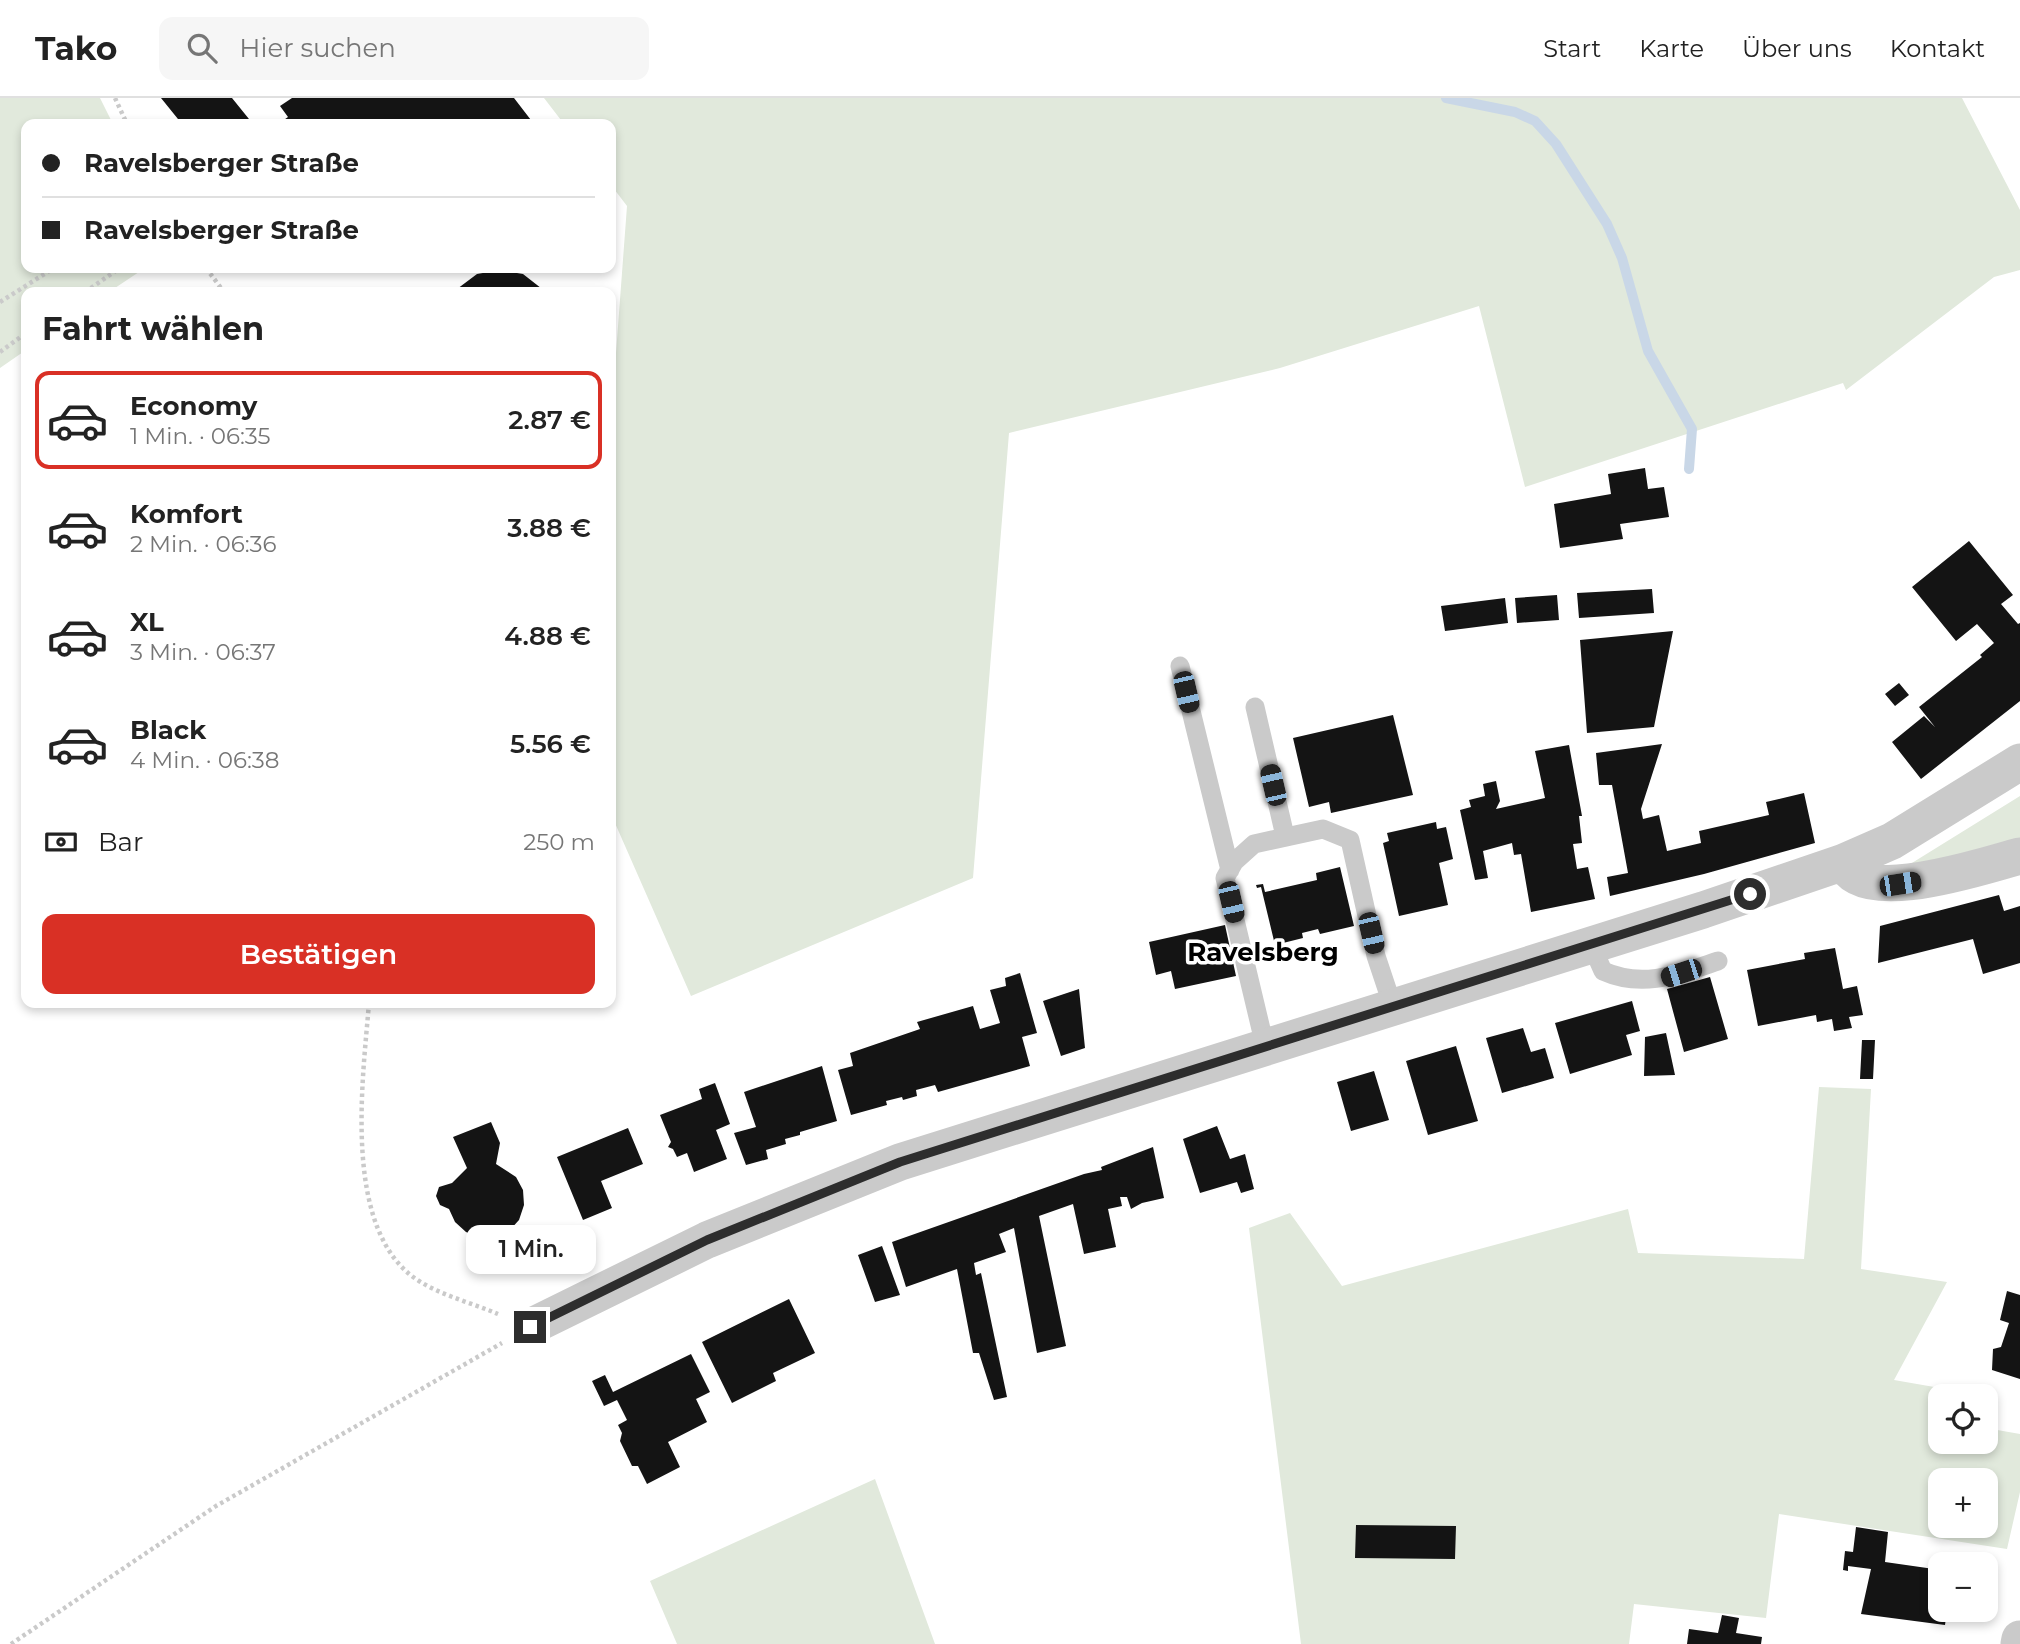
<!DOCTYPE html>
<html lang="de">
<head>
<meta charset="utf-8">
<style>
  body { margin:0; font-family:Montserrat,sans-serif; background:#f6f6f6; color:#222; height:100vh; display:flex; flex-direction:column; font-size:26px; white-space:nowrap }
  * { box-sizing:border-box; margin:0 }
  p { font-size:23px; color:#767676 }
  .icon { flex:none; width:38px; height:38px; fill:none; stroke:currentColor; stroke-width:2; stroke-linecap:round; stroke-linejoin:round }
  .map { position:relative; flex:1; overflow:hidden }
  .drawer { position:absolute; left:21px; top:189px; width:595px; height:721px; display:flex; flex-direction:column; background:#fff; border-radius:14px; box-shadow:0 4px 10px #0003 }
  .drawer>* { flex:none }
  .guide { position:absolute; left:21px; top:21px; width:595px; height:154px; border-radius:14px; box-shadow:0 4px 10px #0003; display:grid; align-content:center; height:154px; padding:0 21px; background:#fff }
  .fabs { position:absolute; left:1928px; top:1286px; display:grid; gap:14px }
  .fabs a { display:grid; place-items:center; width:70px; height:70px; border-radius:14px; background:#fff; box-shadow:0 4px 10px #0003; font-size:35px }
  .end { position:absolute; width:32px; height:32px; margin:-16px; border:9px solid #2d2d2d; background:#fff; box-shadow:0 0 0 4px #fff }
  .from { border-radius:50% }
  .bubble { position:absolute; height:49px; border-radius:14px; background:#fff; box-shadow:0 4px 10px #0003; font-size:23px; font-weight:600; line-height:49px; text-align:center }
  .car { position:absolute; width:21px; height:42px; margin:-21px -10px; border-radius:9px; box-shadow:0 0 5px 2px #0007; background:linear-gradient(#222 24%,#8ab4d8 0 40%,#222 0 76%,#8ab4d8 0 86%,#222 0) }
  .guide b { display:flex; align-items:center; gap:24px; height:66px; font-size:26px }
  .guide b+b { border-top:2px solid #e0e0e0 }
  .guide i { width:18px; height:18px; background:#222 }
  ul { padding:0; list-style:none }
  li { display:flex; align-items:center; gap:21px; height:98px; margin:0 14px 10px; padding:0 7px; border:4px solid transparent; border-radius:14px }
  li div { flex:1 }
  li b { display:block; font-size:26px }
  li em { font-style:normal; font-weight:600 }
  li.current { border-color:#d93025 }
  li>.icon { width:63px; height:63px; stroke-width:1.5 }
  h2 { padding:0 21px; font-size:32px; line-height:84px }
  .pay { display:flex; align-items:center; gap:18px; height:77px; padding:0 21px; font-size:26px }
  .pay p { margin-inline-start:auto }
  .cta { display:flex; gap:14px; margin-top:auto; padding:14px 21px }
  .cta a { flex:1; height:80px; border-radius:14px; background:#d93025; color:#fff; font-size:28px; font-weight:600; line-height:80px; text-align:center }
  header { display:flex; align-items:center; gap:42px; box-sizing:border-box; height:98px; padding:0 35px; background:#fff; border-bottom:2px solid #e0e0e0 }
  header strong { font-size:33px }
  nav { display:flex; gap:38px; margin-inline-start:auto; font-size:24px }
  .search { width:490px; height:63px; background:#f6f6f6; display:flex; align-items:center; gap:18px; box-sizing:border-box; padding:0 24px; border-radius:14px; color:#767676; font-size:26px }
  .map>svg:first-child { display:block }
  .green { fill:#e1e9dc; fill-rule:evenodd }
  .lines { fill:none; stroke-linecap:round; stroke-linejoin:round }
  .stream { stroke:#c9d7e7; stroke-width:10 }
  .building { fill:#141414 }
  .path { stroke:#cacaca; stroke-width:4.5; stroke-dasharray:3.5 3.5; stroke-linecap:butt }
  .lane { stroke:#cacaca; stroke-width:19 }
  .street { stroke:#cacaca; stroke-width:37 }
  .route { stroke:#2d2d2d; stroke-width:9 }
  .labels { text-anchor:middle; dominant-baseline:central; stroke-width:7; stroke-linejoin:round; paint-order:stroke }
  .district-label { font-size:26px; font-weight:bold; fill:#000; stroke:#fff }
</style>
</head>
<body>
<header>
<strong>Tako</strong>
<div class="search"><svg class="icon" aria-label="search" viewBox="0 0 24 24"><circle cx="10" cy="10" r="6"/><path d="M15 15l6 6"/></svg>Hier suchen</div>
<nav><a>Start</a><a>Karte</a><a>Über uns</a><a>Kontakt</a></nav>
</header>
<div class="map">
<svg width="2020" height="1546" viewBox="0 0 2020 1546">
  <rect width="100%" height="100%" fill="#fff"/>
  <path class="green" d="M0 0H100L113 26H26V170H145L109 194H26V252L0 270Z
    M544 0H1962L2020 112V172L1994 179 1846 292 1843 285 1525 389 1479 208 1280 270 1009 335 973 780 691 898 611 716V322L627 108 611 87V26H564Z
    M2020 698V742L1899 773Z
    M1819 989 1871 991 1861 1171 1947 1184 1894 1282 1963 1294V1298H1941V1344H1986V1330L2020 1336V1394L2007 1451 1779 1416 1766 1520 1634 1506 1629 1546H1301L1249 1130 1290 1115 1342 1188 1628 1111 1638 1155 1804 1161ZM1941 1382H1986V1428H1941Z
    M875 1381 935 1546H677L650 1483Z"/>
  <g class="lines">
    <path class="stream" d="M1446 0 1515 14 1535 23 1556 46 1607 126 1622 160 1648 253 1692 331 1689 371"/>
  </g>
  <path class="building" d="M161 0H232L253 26H182Z
    M292 0H514L534 26H278L288 19 280 8Z
    M500 172 523 176 546 194H453L477 176Z
    M1645 370 1648 391 1664 389 1669 419 1620 426 1623 441 1560 450 1554 406 1611 396 1608 376Z
    M1969 443 2013 497 2001 506 2018 526 2020 525V603L1921 681 1892 644 1924 618 1935 629 1919 609 1982 559 1980 557 1994 545 1977 526 1956 543 1912 489Z
    M1652 491 1654 515 1579 520 1577 495Z
    M1557 497 1559 522 1517 525 1515 500Z
    M1505 500 1508 525 1445 533 1441 508Z
    M1673 533 1654 629 1587 635 1580 542Z
    M1899 585 1909 597 1895 608 1885 596Z
    M1393 617 1413 697 1331 715 1329 704 1309 709 1293 640Z
    M1662 646 1641 711 1643 721 1659 717 1667 753 1701 745 1699 733 1769 717 1766 704 1804 695 1815 745 1704 776 1610 798 1607 779 1628 775 1612 687H1599L1596 655Z
    M1569 647 1582 718H1579L1582 745 1573 746 1577 771 1588 769 1595 801 1531 814 1521 756 1514 757 1512 745 1483 753 1488 780 1475 782 1460 712 1471 709 1469 702 1485 698 1483 686 1496 683 1500 703 1496 711 1545 700 1535 653Z
    M1436 724 1437 731 1446 729 1453 761 1439 765 1448 807 1399 818 1383 745 1389 743 1387 735Z
    M1340 769 1354 828 1320 836 1318 831 1302 835 1303 840 1275 847 1261 789 1257 790 1256 787 1263 786 1265 794 1317 782 1316 775Z
    M1999 797 2004 813 2020 808V865L1983 876 1973 841 1878 865 1880 828Z
    M1225 827 1236 878 1175 891 1171 873 1156 877 1149 844Z
    M1835 850 1843 891 1857 888 1863 917 1849 919 1852 930 1834 933 1832 921 1817 924 1816 917 1758 928 1747 872 1805 861 1804 855Z
    M1020 875 1037 935 1022 939 1030 968 938 994 935 987 916 992 917 998 903 1002 902 999 886 1003 887 1007 851 1017 838 972 853 968 850 955 920 931 917 924 973 908 980 931 1000 925 990 892 1006 888 1005 880Z
    M1710 879 1728 941 1684 954 1667 891Z
    M1079 891 1085 950 1061 958 1043 903Z
    M1632 903 1640 933 1626 937 1632 957 1570 976 1555 925Z
    M1523 930 1531 954 1545 950 1554 980 1502 995 1486 940Z
    M1666 935 1675 977 1644 978 1645 939Z
    M1862 942H1875L1873 981H1860Z
    M1456 948 1478 1023 1428 1037 1406 963Z
    M822 968 837 1023 800 1034V1037L785 1041 786 1046 766 1052 768 1061 746 1067 734 1035 756 1029 744 994Z
    M1374 973 1389 1022 1351 1033 1337 984Z
    M715 985 730 1026 716 1032 727 1061 694 1074 687 1055 677 1059 673 1051 668 1049 671 1044 660 1017 702 1001 699 991Z
    M491 1024 500 1045 496 1066 516 1079 523 1092 524 1107 519 1122 509 1133 495 1139 480 1140 466 1134 455 1124 449 1111 440 1107 436 1098 439 1089 452 1085 467 1070 453 1039Z
    M1217 1028 1230 1061 1245 1056 1254 1091 1241 1095 1237 1084 1200 1095 1183 1041Z
    M628 1030 643 1066 601 1083 612 1110 583 1122 557 1059Z
    M1153 1049 1164 1100 1142 1105 1131 1111 1127 1099H1120L1122 1108 1108 1111 1116 1149 1084 1156 1073 1106 1039 1118 1066 1248 1037 1255 1014 1130 999 1136 1006 1154 974 1165 976 1177 981 1175 1007 1299 994 1302 979 1255H973L957 1171 906 1189 892 1144 1084 1076 1102 1072 1101 1069Z
    M882 1148 900 1197 875 1204 858 1157Z
    M2007 1193 2020 1197V1281L1992 1272 1993 1251 2001 1249 2009 1225 2000 1222Z
    M789 1201 815 1255 773 1275 776 1283 732 1305 702 1244Z
    M691 1256 710 1294 696 1301 707 1324 668 1344 680 1369 647 1386 638 1368H632L620 1343 622 1335 618 1327 627 1322 617 1302 604 1308 592 1283 605 1277 613 1294Z
    M1356 1427 1456 1428 1455 1461 1355 1460Z
    M1856 1429 1888 1434 1885 1464 1941 1472V1512H1947L1945 1527 1861 1516 1871 1471 1848 1468V1473L1843 1472 1845 1453 1853 1454Z
    M1722 1517 1739 1520 1736 1535 1762 1539 1761 1546H1687L1689 1531 1718 1535Z"/>
  <g class="lines">
    <path class="path" d="M115 0 127 26
      M206 170 224 194
      M85 194 120 170
      M0 204 54 170
      M0 254 26 235
      M369 905C363 981 341 1134 419 1183 443 1198 472 1205 498 1216
      M11 1546 216 1408 502 1245"/>
    <path class="lane" d="M1180 568 1230 772
      M1255 609 1285 738
      M1591 846 1603 873C1643 891 1679 876 1718 863
      M1265 948 1225 780 1234 764 1254 746 1323 731 1350 742 1376 858 1393 909"/>
    <path class="street" d="M1844 764C1862 810 1985 767 2020 758
      M530 1229 707 1142 900 1064 1703 812 1844 764 1892 743 2020 664
      M2019 1546 2020 1541"/>
  </g>
  <g class="lines">
    <path class="route" d="M530 1229 707 1142 900 1064 1750 796"/>
  </g>
  <g class="labels">
    <g class="district-label">
      <text x="1263" y="854">Ravelsberg</text>
    </g>
  </g>
</svg>
<div class="fabs">
<a><svg class="icon" aria-label="locate" viewBox="0 0 24 24"><circle cx="12" cy="12" r="6"/><path d="M12 2v4M12 18v4M2 12h4M18 12h4"/></svg></a>
<a>+</a>
<a>−</a>
</div>
<i class="end from" style="left:1750px;top:796px"></i>
<i class="end" style="left:530px;top:1229px"></i>
<div class="bubble" style="left:466px;top:1127px;width:130px">1 Min.</div>
<i class="car" style="left:1186px;top:594px;rotate:167deg"></i>
<i class="car" style="left:1273px;top:687px;rotate:347deg"></i>
<i class="car" style="left:1900px;top:786px;rotate:81deg"></i>
<i class="car" style="left:1231px;top:804px;rotate:167deg"></i>
<i class="car" style="left:1371px;top:835px;rotate:167deg"></i>
<i class="car" style="left:1681px;top:875px;rotate:252deg"></i>
<div class="guide">
<b><i class="from"></i>Ravelsberger Straße</b>
<b><i></i>Ravelsberger Straße</b>
</div>
<section class="drawer">
<h2>Fahrt wählen</h2>
<ul>
<li class="current"><svg class="icon" aria-label="car" viewBox="0 0 24 24"><path d="M5 17H2v-5l4-1 3-4h7l3 4 3 1v5h-3M9 17h6M6 11h13"/><circle cx="7" cy="17" r="2"/><circle cx="17" cy="17" r="2"/></svg><div><b>Economy</b><p>1 Min. · 06:35</p></div><em>2.87 €</em></li>
<li><svg class="icon" aria-label="car" viewBox="0 0 24 24"><path d="M5 17H2v-5l4-1 3-4h7l3 4 3 1v5h-3M9 17h6M6 11h13"/><circle cx="7" cy="17" r="2"/><circle cx="17" cy="17" r="2"/></svg><div><b>Komfort</b><p>2 Min. · 06:36</p></div><em>3.88 €</em></li>
<li><svg class="icon" aria-label="car" viewBox="0 0 24 24"><path d="M5 17H2v-5l4-1 3-4h7l3 4 3 1v5h-3M9 17h6M6 11h13"/><circle cx="7" cy="17" r="2"/><circle cx="17" cy="17" r="2"/></svg><div><b>XL</b><p>3 Min. · 06:37</p></div><em>4.88 €</em></li>
<li><svg class="icon" aria-label="car" viewBox="0 0 24 24"><path d="M5 17H2v-5l4-1 3-4h7l3 4 3 1v5h-3M9 17h6M6 11h13"/><circle cx="7" cy="17" r="2"/><circle cx="17" cy="17" r="2"/></svg><div><b>Black</b><p>4 Min. · 06:38</p></div><em>5.56 €</em></li>
</ul>
<div class="pay"><svg class="icon" aria-label="cash" viewBox="0 0 24 24"><path d="M3 7h18v10H3z"/><circle cx="12" cy="12" r="2"/></svg>Bar<p>250 m</p></div>
<div class="cta"><a>Bestätigen</a></div>
</section>
</div>
</body>
</html>
